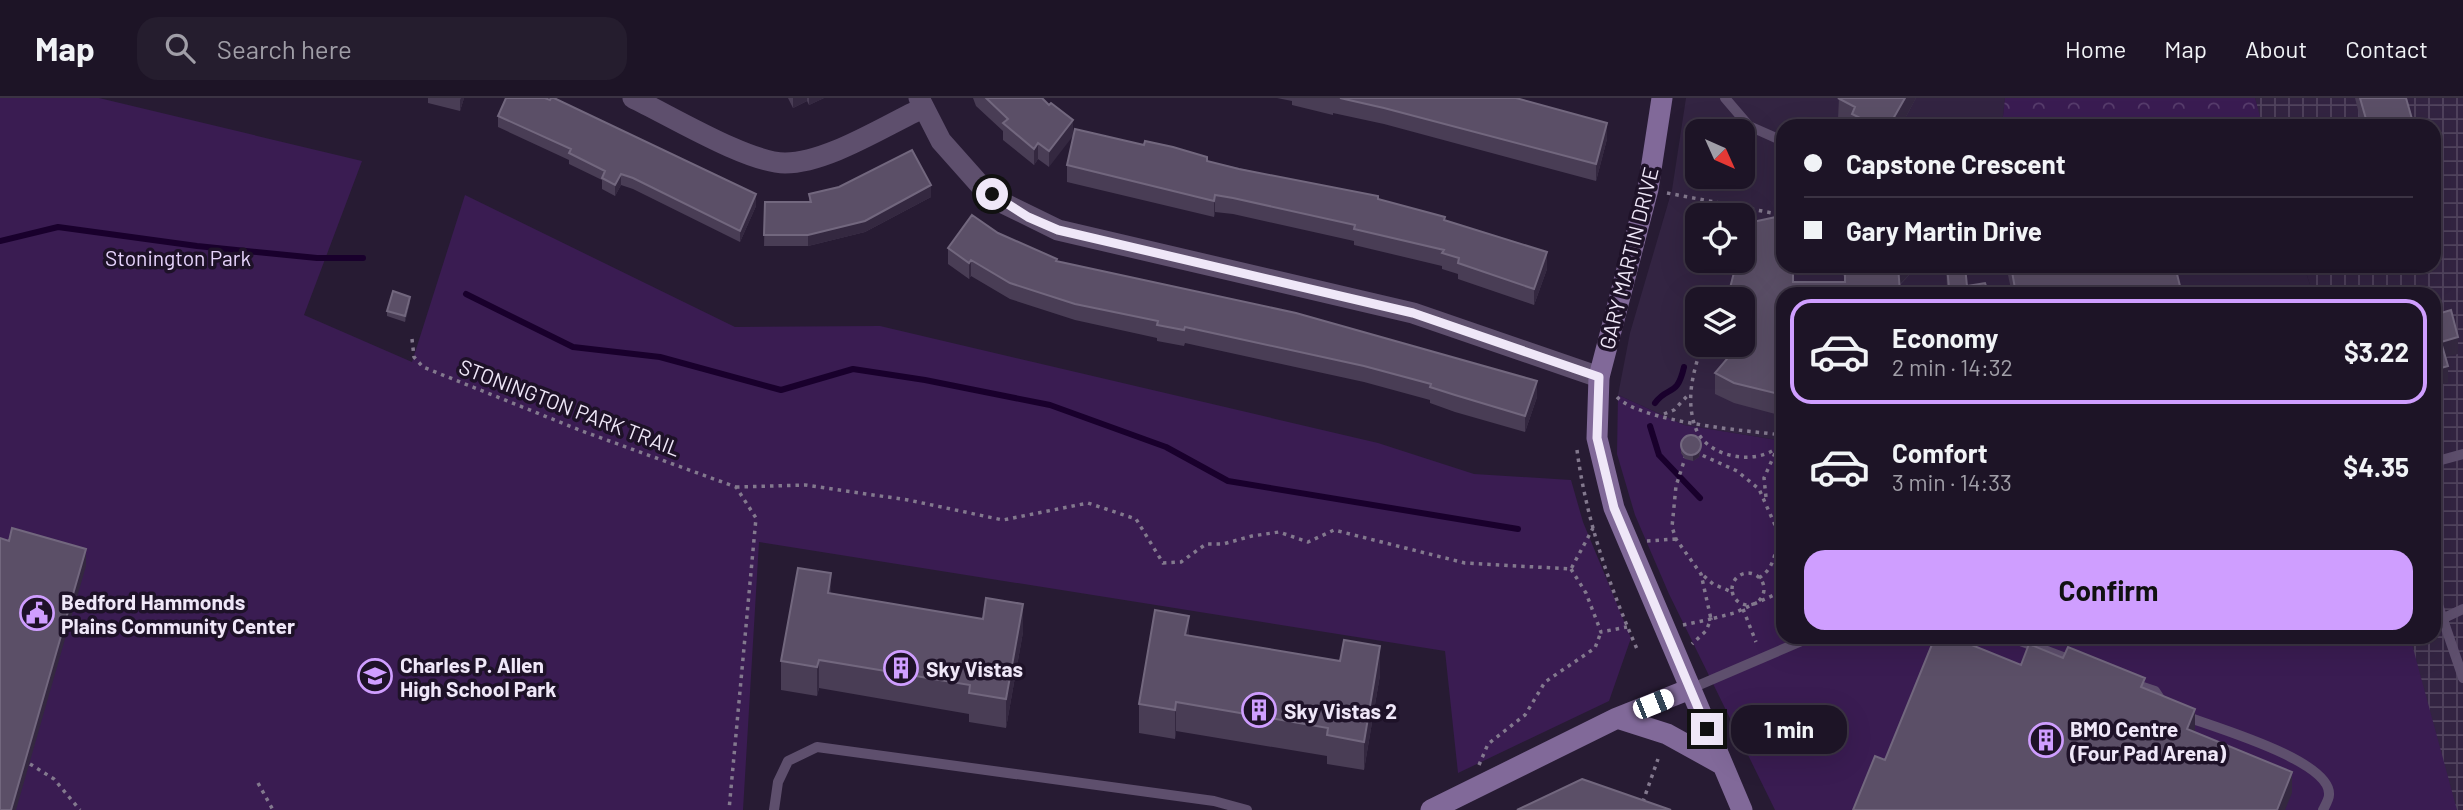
<!DOCTYPE html>
<html lang="en">
<head>
<meta charset="utf-8">
<style>
  body { margin:0; font-family:Barlow,sans-serif; background:#251d2e; color:#f1f3f6; height:100vh; display:flex; flex-direction:column; font-size:26px; white-space:nowrap }
  * { box-sizing:border-box; margin:0 }
  p { font-size:23px; color:#a09ea7 }
  .icon { flex:none; width:38px; height:38px; fill:none; stroke:currentColor; stroke-width:2; stroke-linecap:round; stroke-linejoin:round }
  .map { position:relative; flex:1; overflow:hidden }
  .details { position:absolute; left:1776px; top:189px; width:665px; height:357px; display:flex; flex-direction:column; background:#1d1426; border-radius:21px; box-shadow:0 7px 28px #0002,0 0 0 2px #3b3343 }
  .details>* { flex:none }
  .guide { position:absolute; left:1776px; top:21px; width:665px; height:154px; border-radius:21px; box-shadow:0 7px 28px #0002,0 0 0 2px #3b3343; display:grid; align-content:center; height:154px; padding:0 28px; background:#1d1426 }
  .needle { width:46px; rotate:135deg }
  .tools { position:absolute; left:1685px; top:21px; display:grid; gap:14px }
  .tools a { display:grid; place-items:center; width:70px; height:70px; border-radius:14px; background:#1d1426; box-shadow:0 7px 28px #0002,0 0 0 2px #3b3343; font-size:35px }
  .end { position:absolute; width:32px; height:32px; margin:-16px; border:9px solid #efe7f8; background:#111; box-shadow:0 0 0 4px #111 }
  .from { border-radius:50% }
  .bubble { position:absolute; height:49px; border-radius:21px; background:#1d1426; box-shadow:0 7px 28px #0002,0 0 0 2px #3b3343; font-size:23px; font-weight:700; line-height:49px; text-align:center }
  .car { position:absolute; width:21px; height:42px; margin:-21px -10px; border-radius:9px; box-shadow:0 0 5px 2px #0007; background:linear-gradient(#fff 24%,#345 0 40%,#fff 0 76%,#345 0 86%,#fff 0) }
  .guide b { display:flex; align-items:center; gap:24px; height:66px; font-size:26px }
  .guide b+b { border-top:2px solid #3b3343 }
  .guide i { width:18px; height:18px; background:#f1f3f6 }
  ul { padding:12px 0 0; list-style:none }
  li { display:flex; align-items:center; gap:21px; height:105px; margin:0 14px 10px; padding:0 14px; border:4px solid transparent; border-radius:21px }
  li div { flex:1 }
  li b { display:block; font-size:26px }
  li em { font-style:normal; font-weight:700 }
  li.current { border-color:#cf9eff }
  li>.icon { width:63px; height:63px; stroke-width:1.5 }
  .button { display:flex; gap:14px; margin-top:auto; padding:14px 28px }
  .button a { flex:1; height:80px; border-radius:21px; background:#cf9eff; color:#111; font-size:28px; font-weight:700; line-height:80px; text-align:center }
  header { display:flex; align-items:center; gap:42px; box-sizing:border-box; height:98px; padding:0 35px; background:#1d1426; border-bottom:2px solid #3b3343 }
  header strong { font-size:33px }
  nav { display:flex; gap:38px; margin-inline-start:auto; font-size:24px }
  .search { width:490px; height:63px; background:#251d2e; display:flex; align-items:center; gap:18px; box-sizing:border-box; padding:0 24px; border-radius:21px; color:#a09ea7; font-size:26px }
  .map>svg:first-child { display:block }
  .built { fill:#332442; fill-rule:evenodd }
  .industrial { fill:url(#industrial-grid) }
  .forest { fill:url(#forest-crowns) }
  .park { fill:#3a1c52 }
  .lines { fill:none; stroke-linecap:round; stroke-linejoin:round }
  .stream { stroke:#19002c; stroke-width:6 }
  .path { stroke:#83798e; stroke-width:3.5; stroke-dasharray:3.5 5; stroke-linecap:butt }
  .lane { stroke:#5e4f6d; stroke-width:10 }
  .street { stroke:#5e4f6d; stroke-width:21 }
  .secondary { stroke:#816999; stroke-width:21 }
  .wall { fill:#493d55 }
  .shaded-wall { fill:#342840 }
  .building { fill:#5b4f67; stroke:#72677e; stroke-width:2 }
  .route { stroke:#efe7f8; stroke-width:9 }
  .labels { text-anchor:middle; dominant-baseline:central; stroke-width:7; stroke-linejoin:round; paint-order:stroke }
  .park-label { font-size:21px; fill:#e7d4fc; stroke:#1e1228 }
  .street-label { font-size:21px; fill:#efe7f8; stroke:#1e1228 }
  .poi-label { font-size:21px; font-weight:bold; fill:#efe7f8; stroke:#1e1228; text-anchor:start }
</style>
</head>
<body>
<header>
<strong>Map</strong>
<div class="search"><svg class="icon" aria-label="search" viewBox="0 0 24 24"><circle cx="10" cy="10" r="6"/><path d="M15 15l6 6"/></svg>Search here</div>
<nav><a>Home</a><a>Map</a><a>About</a><a>Contact</a></nav>
</header>
<div class="map">
<svg width="2463" height="712" viewBox="0 0 2463 712">
  <defs>
    <pattern id="industrial-grid" width="8" height="8" patternUnits="userSpaceOnUse" patternTransform="scale(1.75)"><rect width="8" height="8" fill="#332442"/><path d="M0 4h8M4 0v8" fill="none" stroke="#51445e"/></pattern>
    <pattern id="forest-crowns" width="20" height="18" patternUnits="userSpaceOnUse" patternTransform="scale(1.75)"><rect width="20" height="18" fill="#3a1c52"/><path d="M2 6a3 3 0 1 1 6 0M12 15a3 3 0 1 1 6 0" fill="none" stroke="#573d6c"/></pattern>
  </defs>
  <rect width="100%" height="100%" fill="#271b33"/>
  <path class="built" d="M1686 0H2005L2002 28H1783V168H2304L2313 196H1783V343L1684 327 1618 297 1630 235 1672 92ZM1698 33H1743V79H1698ZM1698 117H1743V163H1698ZM1698 201H1743V247H1698Z"/>
  <path class="industrial" d="M2255 0H2463V712H2454L2409 539H2434V196H2313L2304 168H2434V28H2262Z"/>
  <path class="forest" d="M2005 0H2255L2261 22 2239 28H2002Z"/>
  <path class="park" d="M0 0H99L362 63 304 217 412 264 465 97 735 229 880 228 1378 345 1474 376 1571 382 1583 424 1631 540 1609 603 1458 675 1445 553 759 444 743 712H0Z
    M1618 297 1684 327 1783 343V539H2410L2457 712H1775L1669 496 1635 417 1617 356Z"/>
  <g class="lines">
    <path class="stream" d="M0 143 58 129 197 148 317 160H363
      M466 196 573 249 660 259 781 292 853 271 925 282 1050 307 1166 349 1228 383 1518 431
      M1655 305C1668 287 1677 300 1684 269
      M1650 328 1659 357 1700 400"/>
    <path class="path" d="M1667 95 1783 117
      M412 241 414 259 423 269 582 333 736 389 756 420 729 712
      M1702 247C1693 275 1685 302 1696 331 1709 362 1763 369 1783 344
      M1617 299C1641 324 1747 333 1783 337
      M1664 316 1674 312 1689 296
      M1577 352C1586 421 1609 487 1637 551
      M1695 354 1737 373 1759 391 1783 445
      M1686 357 1676 388 1672 429 1676 441 1701 476 1711 521 1734 515 1783 493
      M736 389 805 387 908 402 1003 422 1088 405 1136 421 1163 465 1181 464 1206 446H1223L1252 438 1279 434 1308 444 1334 432 1465 465 1571 471 1593 430
      M1766 399 1764 380 1776 353
      M1647 443 1676 441
      M1571 471 1586 495 1601 534 1627 529
      M1732 491a16 16 0 1 1 32 0a16 16 0 1 1-32 0Z
      M1704 478 1713 486 1732 494
      M1759 480C1775 470 1777 451 1777 434L1783 433
      M1743 511 1756 544
      M1683 527 1711 521 1706 533 1692 546
      M30 666 54 681 80 712
      M1479 667 1488 646 1525 617 1545 584 1595 550 1601 534
      M258 685 273 712
      M1640 712 1658 661"/>
    <path class="lane" d="M1725 0 1749 28 1783 43
      M2434 364 2463 356
      M2434 495 2463 580
      M2444 520 2463 511
      M2010 539 2076 564
      M2134 586 2155 593 2163 605
      M1690 591 1811 539
      M2182 617C2210 628 2332 662 2329 697 2329 701 2325 708 2323 712
      M774 712 778 684 788 663 817 649 1214 703 1247 712"/>
    <path class="street" d="M633 0C669 17 748 65 785 65 827 65 884 28 923 10
      M919 0 941 43 981 88 1003 105 1058 132 1413 215 1599 279"/>
    <path class="secondary" d="M1662 0 1648 91 1599 279 1597 340 1614 410 1742 712
      M1617 620 1667 636 1723 667
      M1431 712 1617 620 1690 591"/>
  </g>
  <path class="wall" d="M426 0H464L460 13 428 5V0Z
    M788 0H824L809 7 807 3 793 10Z
    M973 0H1042L1049 7V69L1038 61 1034 67 1003 42V33L976 8Z
    M1277 0H1516L1607 41 1596 83 1384 26 1333 15V17L1292 7V3Z
    M1839 0H1916L1901 28H1852L1838 21Z
    M2355 0H2406L2414 28H2362Z
    M498 18 756 108 740 144 633 91 621 87 615 98 602 91V82L569 66V62L498 29Z
    M1207 63 1378 101 1445 123 1547 171 1534 207 1458 181V176L1442 171V168L1354 147V143L1233 116 1215 114 1214 119 1067 84V67Z
    M809 96 931 99 865 134 808 148H764L765 104H809Z
    M998 135 1057 164 1537 299 1525 334 1455 314 1430 305V302L1364 284 1185 245 1184 248 1157 243V240L1075 222 1010 201 971 178 969 181 948 166V150Z
    M1728 163H1743L1793 177V184H1845V181L1839 168H1912V174L1900 187V194L1947 190 1946 168H1965L1967 188 1989 196H1783V318L1734 305 1715 296V275L1727 261 1737 163 1729 165Z
    M1998 168H2175L2182 196H2012L2008 177Z
    M410 204 405 224 387 218V213Z
    M1681 349 1701 351 1699 359 1693 363 1685 361 1681 355Z
    M831 495 1023 534 1006 630 969 624V616L819 590 817 598 781 592V563Z
    M1189 538 1380 577 1364 672 1327 666V658L1176 633 1175 641 1139 635V606Z"/>
  <path class="shaded-wall" d="M461 0H464L460 13V2Z
    M793 0H807V3L793 10Z
    M809 0H824L809 7Z
    M1905 0H1916L1901 28H1889Z
    M1073 22V38L1049 69V53Z
    M1607 25V41L1596 83V66Z
    M1038 45V61L1034 67V51Z
    M621 76V87L615 98V87Z
    M931 87V99L865 134 808 148V137Z
    M756 96V108L740 144V133Z
    M1215 97V114L1214 119V103Z
    M1547 154V171L1534 207V191Z
    M971 162V178L969 181V165Z
    M1793 168H1809L1793 177Z
    M1898 168H1912V174L1898 188Z
    M410 199V204L405 224V218Z
    M2458 239V256L2441 260V244Z
    M2448 268V285L2434 288V272Z
    M1537 283V299L1525 334V318Z
    M1701 346 1699 359 1693 363V357Z
    M86 451V468L16 712H11Z
    M831 475V504L828 495Z
    M1023 506V534L1006 630V601Z
    M1189 518V546L1185 537Z
    M1380 548V577L1364 672V644Z
    M819 562V590L817 598V569Z
    M1176 604V633L1175 641V612Z
    M2195 611V632L2187 652V631Z
    M2292 674V695L2285 712H2277Z"/>
  <path class="building" d="M506 0H545L550 2 551 0H554L756 96 740 133 633 80 621 76 615 87 602 80 605 73 569 55 571 51 498 18Z
    M986 0H1042L1049 7 1051 5 1073 22 1049 53 1038 45 1034 51 1003 25 1008 21Z
    M1340 0H1516L1607 25 1596 66 1384 10Z
    M1838 0H1905L1889 28H1876L1852 16 1855 9Z
    M2360 0H2406L2414 28H2368Z
    M1075 31 1144 47 1145 43 1173 49 1207 59V63L1239 71 1378 98V101L1445 119 1444 122 1547 154 1534 191 1458 165 1459 160 1442 155 1444 152 1354 131 1355 127 1233 100 1215 97 1214 103 1067 67Z
    M912 52 931 87 865 123 808 137H764L765 104H811L809 96 839 89Z
    M972 117 998 135 1057 161 1056 163 1296 215 1537 283 1525 318 1455 297 1430 289 1431 286 1364 268 1185 229 1184 232 1157 227 1158 223 1075 206 1010 185 971 162 969 165 948 150Z
    M1776 119 1780 135H1783V168H1793V184H1845V168H1898L1900 194 1949 190 1947 168H1965L1967 188 1985 185 1989 196H1783V297L1734 285 1715 275 1727 261V247H1743V201H1729L1730 190 1737 163H1743V126Z
    M2011 168H2175L2182 196H2016Z
    M393 193 410 199 405 218 387 213Z
    M2451 212 2458 239 2441 244 2448 268 2434 272V217Z
    M1681 347a10 10 0 1 1 20 0a10 10 0 1 1-20 0Z
    M12 430 86 451 11 712H0V440L9 443Z
    M798 470 831 475 828 495 983 521 986 500 1023 506 1006 601 969 595 970 587 819 562 817 569 781 563Z
    M1155 512 1189 518 1185 537 1340 563 1344 542 1380 548 1364 644 1327 637 1328 630 1176 604 1175 612 1139 606Z
    M1935 539H1952L2021 567 2029 546 2063 560 2068 549 2145 580 2141 589 2195 611 2187 631 2292 674 2277 712H1853L1875 658 1885 662Z
    M1582 681 1671 712H1517Z"/>
  <g class="lines">
    <path class="route" d="M992 96 1028 119 1058 132 1413 215 1599 279 1597 340 1614 410 1707 631"/>
  </g>
  <defs>
    <g id="civic-ring" transform="scale(1.75)"><circle r="9.5" fill="#1e1228" stroke="#cf9eff" stroke-width="1.5"/><path d="M-.6-6.5H3V-4.5H.6V-3L4-1V1h2V6H-6V1h2V-1L-.6-3ZM-1.2 2.5V6h2.4V2.5Z" fill="#cf9eff"/></g>
    <g id="building-ring" transform="scale(1.75)"><circle r="9.5" fill="#1e1228" stroke="#cf9eff" stroke-width="1.5"/><path d="M-4-6H4V6H1V3H-1V6H-4ZM-2.5-4.3h1.7v1.8h-1.7ZM.8-4.3h1.7v1.8H.8ZM-2.5-1h1.7V.8h-1.7ZM.8-1h1.7V.8H.8Z" fill="#cf9eff"/></g>
    <g id="school-ring" transform="scale(1.75)"><circle r="9.5" fill="#1e1228" stroke="#cf9eff" stroke-width="1.5"/><path d="M0-5L7-2L0 1L-7-2ZM-4 1L0 2.5L4 1V4Q0 6-4 4Z" fill="#cf9eff"/></g>
  </defs>
  <g fill-rule="evenodd">
    <use href="#civic-ring" x="37" y="515"/>
    <use href="#building-ring" x="901" y="570"/>
    <use href="#school-ring" x="375" y="578"/>
    <use href="#building-ring" x="1259" y="612"/>
    <use href="#building-ring" x="2046" y="642"/>
  </g>
  <g class="labels">
    <g class="park-label">
      <text x="178" y="159">Stonington Park</text>
    </g>
    <g class="street-label">
      <text transform="translate(1628 160) rotate(-76)">GARY MARTIN DRIVE</text>
      <text transform="translate(570 309) rotate(21)">STONINGTON PARK TRAIL</text>
    </g>
    <g class="poi-label">
      <text x="61" y="503">Bedford Hammonds<tspan x="61" dy="24">Plains Community Center</tspan></text>
      <text x="400" y="566">Charles P. Allen<tspan x="400" dy="24">High School Park</tspan></text>
      <text x="926" y="570">Sky Vistas</text>
      <text x="1284" y="612">Sky Vistas 2</text>
      <text x="2070" y="630">BMO Centre<tspan x="2070" dy="24">(Four Pad Arena)</tspan></text>
    </g>
  </g>
</svg>
<div class="tools">
<a><svg class="needle" viewBox="-14 -14 28 28"><path d="M0-13l5 13h-10z" fill="#e53935"/><path d="M0 13l5-13h-10z" fill="#a09ea7"/></svg></a>
<a><svg class="icon" aria-label="locate" viewBox="0 0 24 24"><circle cx="12" cy="12" r="6"/><path d="M12 2v4M12 18v4M2 12h4M18 12h4"/></svg></a>
<a><svg class="icon" aria-label="layers" viewBox="0 0 24 24"><path d="M12 4l9 5-9 5-9-5zM3 14l9 5 9-5"/></svg></a>
</div>
<i class="end from" style="left:992px;top:96px"></i>
<i class="end" style="left:1707px;top:631px"></i>
<div class="bubble" style="left:1731px;top:607px;width:116px">1 min</div>
<i class="car" style="left:1653px;top:606px;rotate:68deg"></i>
<div class="guide">
<b><i class="from"></i>Capstone Crescent</b>
<b><i></i>Gary Martin Drive</b>
</div>
<section class="details">
<ul>
<li class="current"><svg class="icon" aria-label="car" viewBox="0 0 24 24"><path d="M5 17H2v-5l4-1 3-4h7l3 4 3 1v5h-3M9 17h6M6 11h13"/><circle cx="7" cy="17" r="2"/><circle cx="17" cy="17" r="2"/></svg><div><b>Economy</b><p>2 min · 14:32</p></div><em>$3.22</em></li>
<li><svg class="icon" aria-label="car" viewBox="0 0 24 24"><path d="M5 17H2v-5l4-1 3-4h7l3 4 3 1v5h-3M9 17h6M6 11h13"/><circle cx="7" cy="17" r="2"/><circle cx="17" cy="17" r="2"/></svg><div><b>Comfort</b><p>3 min · 14:33</p></div><em>$4.35</em></li>
</ul>
<div class="button"><a>Confirm</a></div>
</section>
</div>
</body>
</html>
